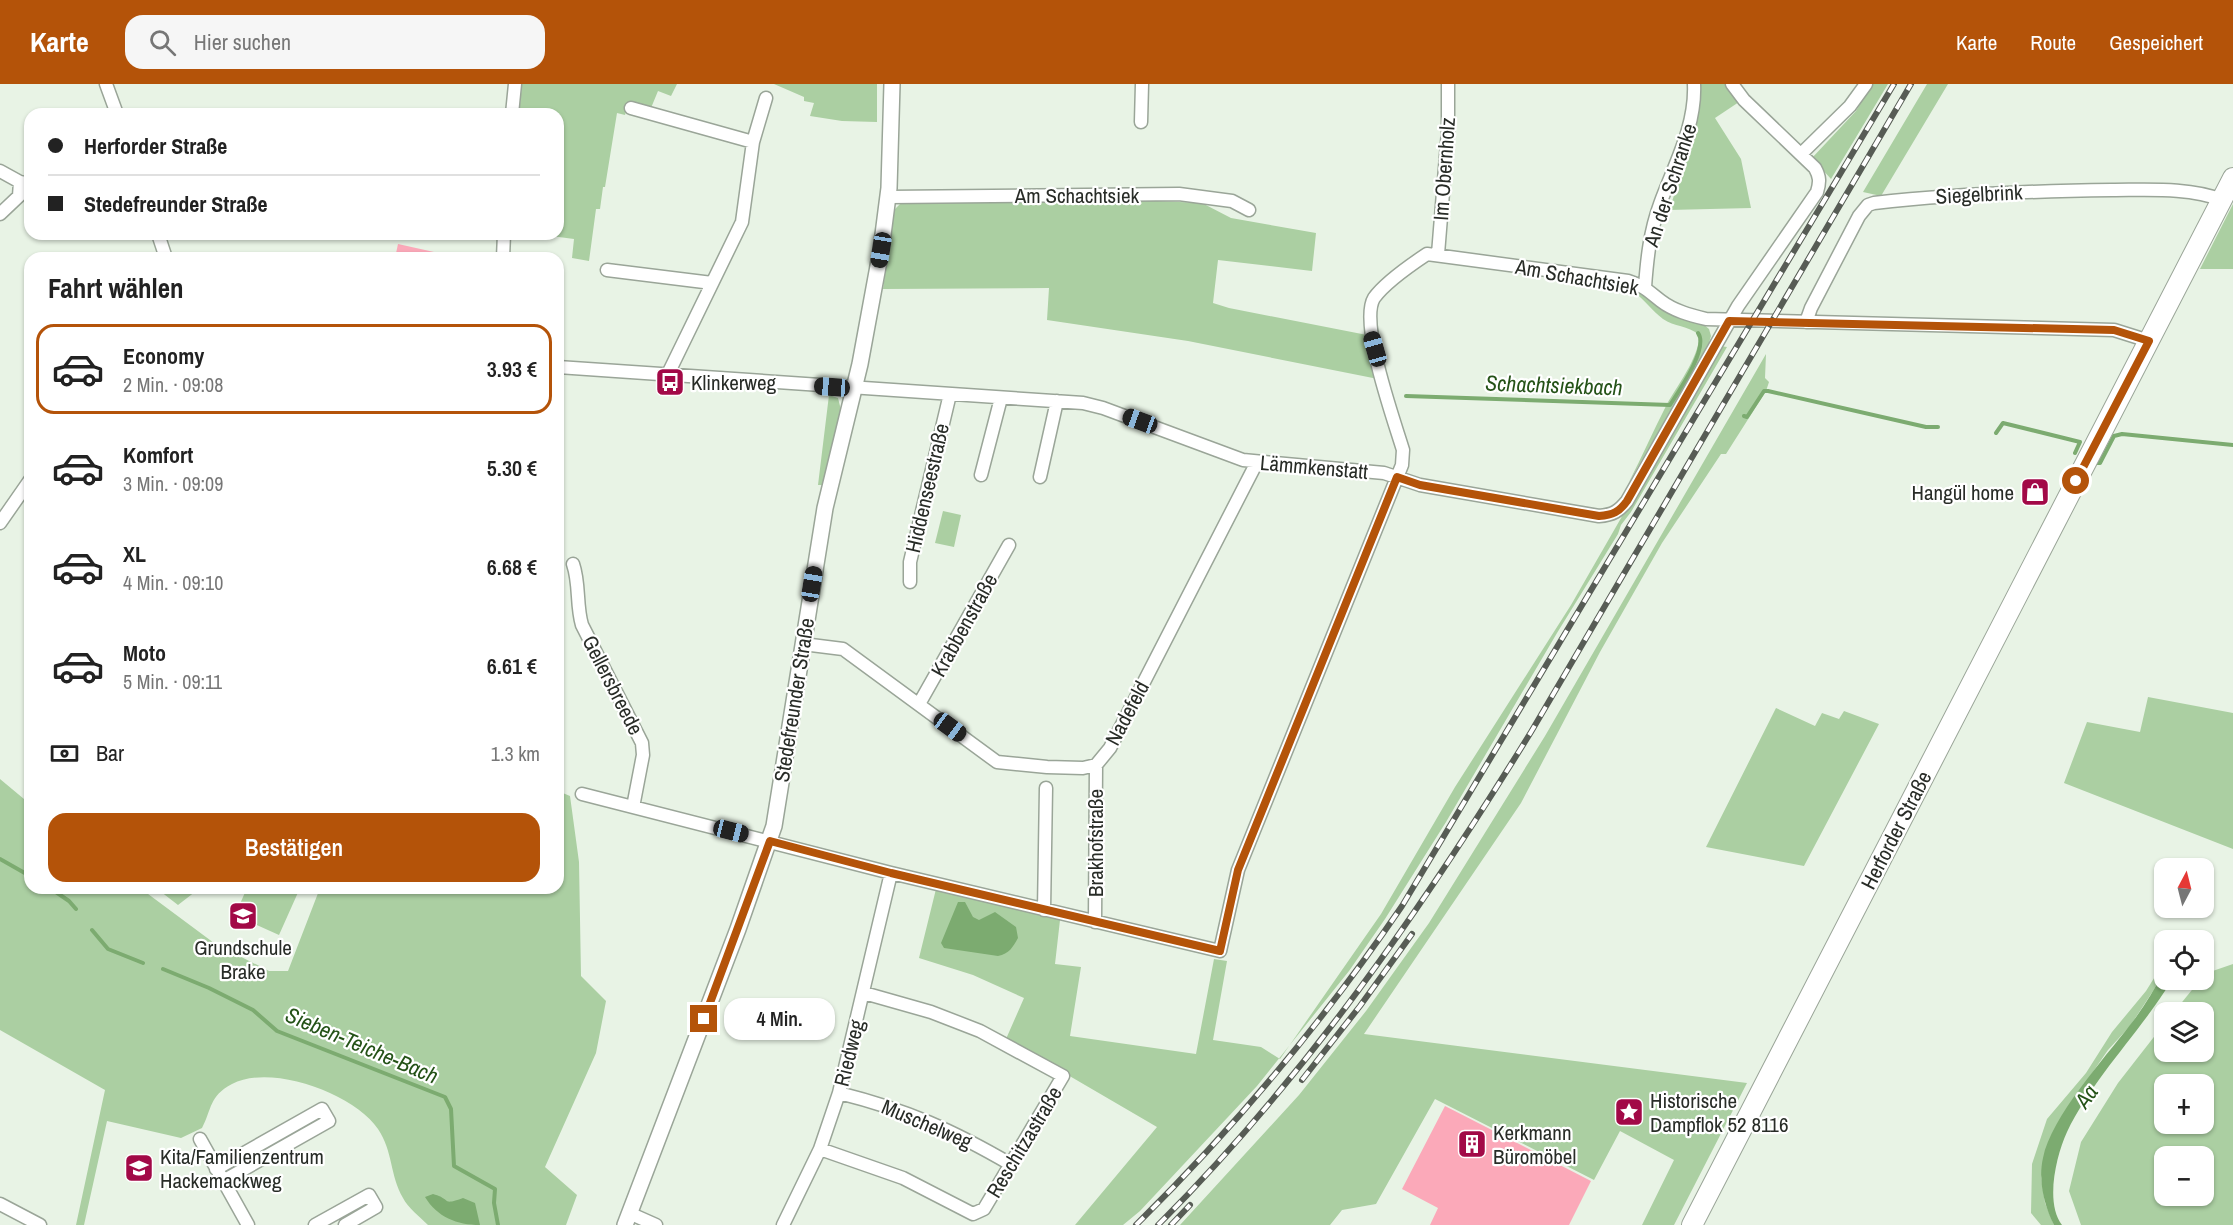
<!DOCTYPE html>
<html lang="de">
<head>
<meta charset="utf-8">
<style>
  body { margin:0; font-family:"Archivo Narrow",sans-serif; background:#f6f6f6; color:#222; height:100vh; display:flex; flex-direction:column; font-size:22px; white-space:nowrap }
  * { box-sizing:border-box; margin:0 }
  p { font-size:20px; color:#767676 }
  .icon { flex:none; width:33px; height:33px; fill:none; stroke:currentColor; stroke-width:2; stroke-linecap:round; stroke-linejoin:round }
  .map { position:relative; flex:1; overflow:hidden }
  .panel { position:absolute; left:24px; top:168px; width:540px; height:642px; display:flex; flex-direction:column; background:#fff; border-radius:18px; box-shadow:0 2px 4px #0004 }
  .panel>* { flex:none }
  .hud { position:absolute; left:24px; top:24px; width:540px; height:132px; border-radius:18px; box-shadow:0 2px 4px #0004; display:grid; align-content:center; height:132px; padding:0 24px; background:#fff }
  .needle { width:39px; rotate:7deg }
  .buttons { position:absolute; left:2154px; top:774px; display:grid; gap:12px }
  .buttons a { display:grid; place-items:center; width:60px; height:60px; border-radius:12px; background:#fff; box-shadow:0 2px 4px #0004; font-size:30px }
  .end { position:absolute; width:27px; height:27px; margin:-14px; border:8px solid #b45309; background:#fff; box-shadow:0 0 0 3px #fff }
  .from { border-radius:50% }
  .bubble { position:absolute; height:42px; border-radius:18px; background:#fff; box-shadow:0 2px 4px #0004; font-size:20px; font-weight:600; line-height:42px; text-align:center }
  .car { position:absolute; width:18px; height:36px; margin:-18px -9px; border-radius:8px; box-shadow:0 0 4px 2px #0007; background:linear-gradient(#222 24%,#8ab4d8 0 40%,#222 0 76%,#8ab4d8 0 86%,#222 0) }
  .hud b { display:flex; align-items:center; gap:21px; height:57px; font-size:22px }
  .hud b+b { border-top:2px solid #e0e0e0 }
  .hud i { width:15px; height:15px; background:#222 }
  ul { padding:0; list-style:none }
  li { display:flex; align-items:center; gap:18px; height:90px; margin:0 12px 9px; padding:0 12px; border:3px solid transparent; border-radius:18px }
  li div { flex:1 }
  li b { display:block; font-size:22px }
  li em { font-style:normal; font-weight:600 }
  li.selected { border-color:#b45309 }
  li>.icon { width:54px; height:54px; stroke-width:1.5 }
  h2 { padding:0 24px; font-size:27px; line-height:72px }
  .pay { display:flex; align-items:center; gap:15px; height:66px; padding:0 24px; font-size:22px }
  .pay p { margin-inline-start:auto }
  .cta { display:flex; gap:12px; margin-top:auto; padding:12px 24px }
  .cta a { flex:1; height:69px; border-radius:18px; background:#b45309; color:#fff; font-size:24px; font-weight:600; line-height:69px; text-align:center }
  header { display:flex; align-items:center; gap:36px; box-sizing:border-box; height:84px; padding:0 30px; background:#b45309; color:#fff }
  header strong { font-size:28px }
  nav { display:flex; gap:33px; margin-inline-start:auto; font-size:21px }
  .search { width:420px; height:54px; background:#f6f6f6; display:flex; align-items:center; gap:15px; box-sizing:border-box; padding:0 21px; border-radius:18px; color:#767676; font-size:22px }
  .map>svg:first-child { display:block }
  .green { fill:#abcfa2; fill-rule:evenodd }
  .water { fill:#7cab70 }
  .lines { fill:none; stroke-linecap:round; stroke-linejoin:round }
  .stream { stroke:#7cab70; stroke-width:4 }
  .building { fill:#fba9b9 }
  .minor-casing { stroke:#9aa598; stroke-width:15 }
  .tertiary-casing { stroke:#9aa598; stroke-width:18 }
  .primary-casing { stroke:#9aa598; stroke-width:22 }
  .minor { stroke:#fff; stroke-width:12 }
  .tertiary { stroke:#fff; stroke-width:15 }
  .primary { stroke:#fff; stroke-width:20 }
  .rail-casing { stroke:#575c55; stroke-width:6 }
  .rail { stroke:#fff; stroke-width:4; stroke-dasharray:11; stroke-linecap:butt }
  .route { stroke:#b45309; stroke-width:8 }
  .labels { text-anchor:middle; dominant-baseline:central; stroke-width:4.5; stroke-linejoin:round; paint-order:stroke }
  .street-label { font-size:21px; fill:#282c27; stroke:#fff }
  .poi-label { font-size:21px; fill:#282c27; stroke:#fff; text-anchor:start }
  .water-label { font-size:22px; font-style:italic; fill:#245217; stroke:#fff }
</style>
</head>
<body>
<header>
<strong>Karte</strong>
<div class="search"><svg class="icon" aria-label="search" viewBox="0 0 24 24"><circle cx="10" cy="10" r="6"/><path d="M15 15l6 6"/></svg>Hier suchen</div>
<nav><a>Karte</a><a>Route</a><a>Gespeichert</a></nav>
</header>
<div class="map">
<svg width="2233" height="1141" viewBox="0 0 2233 1141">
  <rect width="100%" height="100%" fill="#e8f3e5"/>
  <path class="green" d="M522 0H677L671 12 658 7 651 24 629 18 625 31 617 29 605 103H603L600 125H596L589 177 572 174 574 155 536 150H558V30H519Z
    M774 0H877V38L842 37 810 32 814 19 804 17V13Z
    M1699 0H1726L1739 18 1715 34 1741 75 1751 124 1669 126C1684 84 1696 44 1699 0Z
    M1872 0H1888L1831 95 1812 74 1856 27Z
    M1927 0H1948L1881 112 1863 108Z
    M1135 116 1202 119 1231 134 1316 149 1312 187 1218 176 1213 219 1229 224 1367 251 1378 295 1188 257 1047 236 1049 204 883 205 894 126 901 119Z
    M2233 120V185H2200Z
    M1634 206 1679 232 1703 240 1709 245 1711 252 1707 265 1629 398C1642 373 1653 347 1666 322 1676 303 1700 273 1699 251 1688 241 1674 243 1663 235 1652 227 1645 216 1634 208Z
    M1720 262 1727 263 1631 428 1621 441 1618 450 1557 549 1446 738 1385 835 1349 887 1257 1002 1140 1127 1123 1141H1075L1157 1043 1006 955 1024 914 973 891 919 874 936 805 1060 836 1055 880 1081 883 1070 952 1196 970 1214 875 1227 877 1213 956 1261 963 1280 975 1381 830 1455 703 1571 521Z
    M1766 270 1765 294 1769 298 1766 307 1726 370H1721L1662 459 1600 568 1521 719 1364 950 1747 999 1674 1141H1642L1674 1076 1620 1047 1594 1096 1435 1015 1376 1120 1342 1126 1330 1141H1180L1299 1011 1366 927 1429 839 1545 652Z
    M829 311 838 314 841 326 822 401H818Z
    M943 427 961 431 954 463 935 459Z
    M2148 613 2233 629V765L2064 699 2087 638 2140 648Z
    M1776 624 1815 642 1822 629 1839 635 1844 627 1879 640 1804 782 1706 763Z
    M0 695 30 720V804H140L214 859 269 887H288L320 804H558V707L570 712 579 778 581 892 606 917 596 969 545 1083 577 1111 566 1141H428C420 1133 408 1124 403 1114 390 1092 393 1067 378 1045 355 1010 271 979 232 1000 209 1012 212 1025 202 1044L181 1054 107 1037 84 1141H76L105 1006 0 946Z
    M156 804H200L178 821Z
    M247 804H300L279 851 235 831Z
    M2164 878V887L2153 907 2130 942 2108 966 2059 1037 2041 1094 2045 1119 2054 1141H2041L2031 1129 2032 1080 2047 1035 2086 989 2112 948 2146 907Z
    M2233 880V1141H2081L2069 1107 2081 1058 2118 999 2164 940V968H2204V928H2174L2200 896H2204V890ZM2164 1000H2204V1040H2164ZM2164 1072H2204V1112H2164Z"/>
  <path class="water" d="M958 818H965L973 833 979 836 995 828 1016 843 1018 854C1013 863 1009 870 998 872L944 864 941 859Z
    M2164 887V896H2172C2141 947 2093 994 2067 1048 2056 1072 2045 1119 2062 1141H2054C2044 1121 2038 1096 2043 1074 2051 1033 2104 975 2130 941 2143 925 2154 906 2164 887Z
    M433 1110C452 1115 441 1122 463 1114L475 1119 480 1141C457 1141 437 1133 425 1113Z"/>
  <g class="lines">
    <path class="stream" d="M1406 312 1670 321C1679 307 1709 264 1698 249
      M1744 332 1747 333 1764 307H1768L1926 343H1938
      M1996 349 2003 339 2080 358 2075 369
      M2096 379H2100L2114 352 2122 350 2233 361
      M0 775 30 792
      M50 804 69 817 76 825
      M92 846 108 865 143 879
      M163 885 209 904 253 926 277 947 445 1013 451 1025 454 1082 495 1105 494 1119 498 1141"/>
  </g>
  <path class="building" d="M398 160 443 170 442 174H395Z
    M1445 1022 1591 1097 1569 1141H1430L1438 1124 1402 1105Z"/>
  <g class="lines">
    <g class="minor-casing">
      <path id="minor" d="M106 0 117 30
        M631 24 753 58
        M512 30 515 0
        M1141 38 1142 0
        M1801 70 1850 22 1866 0
        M0 87 20 98 30 100
        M889 113 1179 110 1232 117 1249 126
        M0 130 19 112 20 98
        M158 150 166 174
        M1438 170 1448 47V0
        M503 174 504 150
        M607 186 712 199
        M1645 203C1647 175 1650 147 1660 120 1674 81 1696 43 1694 0
        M1806 238 1811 224 1859 132 1868 121 1874 119C1953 110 2033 107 2112 106 2147 106 2190 103 2222 116
        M558 283 1083 319 1103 324 1243 376 1384 389 1420 401 1599 432C1613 431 1619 427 1627 417L1738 222 1817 108C1820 98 1820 93 1815 84L1744 16 1732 0
        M667 292 742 138 753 58 766 14
        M981 391 1001 314
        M1040 393 1057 317
        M0 439 30 396
        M573 480C580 500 576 521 582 541L642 659 643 671 633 723
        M910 498V478L950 310
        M803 560 843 565 997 678 1047 683 1083 684 1096 681 1110 664 1257 378
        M919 620 1009 461
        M582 710 891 789 1220 867 1238 786 1402 381 1403 366C1394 336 1359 239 1374 214 1384 200 1412 180 1427 170L1628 197C1644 202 1648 207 1661 217 1674 227 1690 231 1706 235L2114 246 2149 257
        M1044 826 1046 704
        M1095 838 1096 681
        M839 1009C907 1026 952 1046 1012 1081
        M200 1055 248 1141
        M820 1065 903 1094 973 1130 984 1125 1063 992 980 947 931 928 864 909
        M216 1085 322 1025 329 1037 223 1097
        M0 1120 40 1141
        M629 1129 656 1141
        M315 1141 369 1111 376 1123 345 1141
        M783 1141 820 1065 839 1009 891 789"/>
    </g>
    <g class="tertiary-casing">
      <path id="tertiary" d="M625 1141 738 845 774 742 825 424 860 280 881 166 889 104 892 0"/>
    </g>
    <g class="primary-casing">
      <path id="primary" d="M1692 1141 2233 94"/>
    </g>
    <use href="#minor" class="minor"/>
    <use href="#tertiary" class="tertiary"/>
    <use href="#primary" class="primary"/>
    <g class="rail-casing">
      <path id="rail" d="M1302 996 1360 922 1412 850
        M1136 1141C1235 1043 1323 938 1402 822L1894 0
        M1158 1141C1305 994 1422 825 1531 648L1911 0
        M1171 1141 1190 1121"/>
    </g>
    <use href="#rail" class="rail"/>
  </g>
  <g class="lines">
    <path class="route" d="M704 935 770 757 891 789 1220 867 1238 786 1397 393 1420 401 1599 432C1613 431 1619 428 1627 417L1729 237 2114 246 2149 257 2076 397"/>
  </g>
  <defs>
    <g id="bus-square" transform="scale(1.5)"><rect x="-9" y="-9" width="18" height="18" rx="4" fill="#a20947" stroke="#fff"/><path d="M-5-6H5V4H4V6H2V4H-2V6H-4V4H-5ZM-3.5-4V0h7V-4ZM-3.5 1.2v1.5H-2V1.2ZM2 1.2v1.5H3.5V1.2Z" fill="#fff"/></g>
    <g id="shop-square" transform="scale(1.5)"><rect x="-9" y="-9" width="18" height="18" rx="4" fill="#a20947" stroke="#fff"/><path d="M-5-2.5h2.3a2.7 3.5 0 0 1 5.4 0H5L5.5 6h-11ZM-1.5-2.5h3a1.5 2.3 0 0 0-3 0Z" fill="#fff"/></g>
    <g id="school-square" transform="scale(1.5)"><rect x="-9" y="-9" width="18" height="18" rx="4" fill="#a20947" stroke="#fff"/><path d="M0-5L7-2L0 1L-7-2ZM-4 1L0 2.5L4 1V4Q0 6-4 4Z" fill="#fff"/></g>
    <g id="sight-square" transform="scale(1.5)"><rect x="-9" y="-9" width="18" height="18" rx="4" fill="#a20947" stroke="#fff"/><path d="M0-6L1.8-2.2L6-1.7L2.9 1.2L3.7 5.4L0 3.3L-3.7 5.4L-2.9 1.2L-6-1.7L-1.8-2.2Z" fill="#fff"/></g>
    <g id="building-square" transform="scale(1.5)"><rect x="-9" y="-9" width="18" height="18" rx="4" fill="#a20947" stroke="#fff"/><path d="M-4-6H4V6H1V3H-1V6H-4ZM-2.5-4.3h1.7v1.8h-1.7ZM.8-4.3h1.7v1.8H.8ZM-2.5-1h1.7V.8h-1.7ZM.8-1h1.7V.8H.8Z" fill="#fff"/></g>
  </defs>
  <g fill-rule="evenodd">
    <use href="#bus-square" x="670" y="298"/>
    <use href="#shop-square" x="2035" y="408"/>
    <use href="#school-square" x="243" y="832"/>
    <use href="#sight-square" x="1629" y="1028"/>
    <use href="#building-square" x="1472" y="1060"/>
    <use href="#school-square" x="139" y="1084"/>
  </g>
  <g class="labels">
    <g class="street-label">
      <text transform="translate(1444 85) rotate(-86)">Im Obernholz</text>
      <text transform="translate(1670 101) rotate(-72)">An der Schranke</text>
      <text transform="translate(1979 110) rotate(-3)">Siegelbrink</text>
      <text x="1077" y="111">Am Schachtsiek</text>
      <text transform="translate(1577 193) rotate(10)">Am Schachtsiek</text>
      <text transform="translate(1314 383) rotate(5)">Lämmkenstatt</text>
      <text transform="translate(927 404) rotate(-77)">Hiddenseestraße</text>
      <text transform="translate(964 541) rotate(-61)">Krabbenstraße</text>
      <text transform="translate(613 601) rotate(63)">Gellersbreede</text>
      <text transform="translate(794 616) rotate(-81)">Stedefreunder Straße</text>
      <text transform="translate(1127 629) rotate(-62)">Nadefeld</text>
      <text transform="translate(1896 746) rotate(-63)">Herforder Straße</text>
      <text transform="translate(1095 759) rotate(-90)">Brakhofstraße</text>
      <text transform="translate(849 969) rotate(-76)">Riedweg</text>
      <text transform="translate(927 1040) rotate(23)">Muschelweg</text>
      <text transform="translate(1024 1058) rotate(-59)">Reschitzastraße</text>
    </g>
    <g class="poi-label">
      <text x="691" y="298">Klinkerweg</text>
      <text x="2014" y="408" text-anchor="end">Hangül home</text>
      <text x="243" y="863" text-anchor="middle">Grundschule<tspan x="243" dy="24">Brake</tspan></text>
      <text x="1650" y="1016">Historische<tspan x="1650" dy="24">Dampflok 52 8116</tspan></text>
      <text x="1493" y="1048">Kerkmann<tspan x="1493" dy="24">Büromöbel</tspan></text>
      <text x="160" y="1072">Kita/Familienzentrum<tspan x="160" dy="24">Hackemackweg</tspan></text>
    </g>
    <g class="water-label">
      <text transform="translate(1554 301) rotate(2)">Schachtsiekbach</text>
      <text transform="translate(362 961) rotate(23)">Sieben-Teiche-Bach</text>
      <text transform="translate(2086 1012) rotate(-54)">Aa</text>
    </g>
  </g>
</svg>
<div class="buttons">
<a><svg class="needle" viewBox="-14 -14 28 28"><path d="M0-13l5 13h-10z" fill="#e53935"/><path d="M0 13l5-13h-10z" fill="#767676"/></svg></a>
<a><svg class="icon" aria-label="locate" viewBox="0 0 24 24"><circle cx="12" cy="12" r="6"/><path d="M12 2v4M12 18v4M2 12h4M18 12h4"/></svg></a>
<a><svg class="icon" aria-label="layers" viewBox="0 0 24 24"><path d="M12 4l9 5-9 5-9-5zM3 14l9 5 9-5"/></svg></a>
<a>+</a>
<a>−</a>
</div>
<i class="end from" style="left:2076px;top:397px"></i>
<i class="end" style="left:704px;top:935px"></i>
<div class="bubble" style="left:724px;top:914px;width:111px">4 Min.</div>
<i class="car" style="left:881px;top:166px;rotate:189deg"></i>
<i class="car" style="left:1375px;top:265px;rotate:344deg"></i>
<i class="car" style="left:832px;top:303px;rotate:274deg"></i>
<i class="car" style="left:1140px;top:337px;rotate:290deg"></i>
<i class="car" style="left:812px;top:500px;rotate:9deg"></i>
<i class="car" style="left:950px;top:643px;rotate:126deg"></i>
<i class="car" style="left:731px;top:747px;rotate:104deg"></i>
<div class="hud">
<b><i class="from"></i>Herforder Straße</b>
<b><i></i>Stedefreunder Straße</b>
</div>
<section class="panel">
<h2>Fahrt wählen</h2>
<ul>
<li class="selected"><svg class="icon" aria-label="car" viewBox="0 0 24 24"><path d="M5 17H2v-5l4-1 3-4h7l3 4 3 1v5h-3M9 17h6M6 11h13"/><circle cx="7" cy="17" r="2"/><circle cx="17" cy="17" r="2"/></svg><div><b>Economy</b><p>2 Min. · 09:08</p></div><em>3.93 €</em></li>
<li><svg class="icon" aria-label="car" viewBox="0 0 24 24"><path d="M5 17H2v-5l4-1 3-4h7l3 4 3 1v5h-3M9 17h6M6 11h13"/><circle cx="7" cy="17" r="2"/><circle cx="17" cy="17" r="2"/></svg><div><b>Komfort</b><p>3 Min. · 09:09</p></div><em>5.30 €</em></li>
<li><svg class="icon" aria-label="car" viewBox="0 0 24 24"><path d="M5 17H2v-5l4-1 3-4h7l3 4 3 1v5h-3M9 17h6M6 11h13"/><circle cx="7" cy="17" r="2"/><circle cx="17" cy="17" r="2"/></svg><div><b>XL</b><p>4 Min. · 09:10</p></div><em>6.68 €</em></li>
<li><svg class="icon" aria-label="car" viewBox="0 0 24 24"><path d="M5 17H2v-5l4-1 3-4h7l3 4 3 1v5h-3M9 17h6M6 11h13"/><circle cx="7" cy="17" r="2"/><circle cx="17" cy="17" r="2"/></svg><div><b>Moto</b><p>5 Min. · 09:11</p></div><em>6.61 €</em></li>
</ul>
<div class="pay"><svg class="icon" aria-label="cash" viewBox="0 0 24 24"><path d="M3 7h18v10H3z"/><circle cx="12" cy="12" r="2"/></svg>Bar<p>1.3 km</p></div>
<div class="cta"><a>Bestätigen</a></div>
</section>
</div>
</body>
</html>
